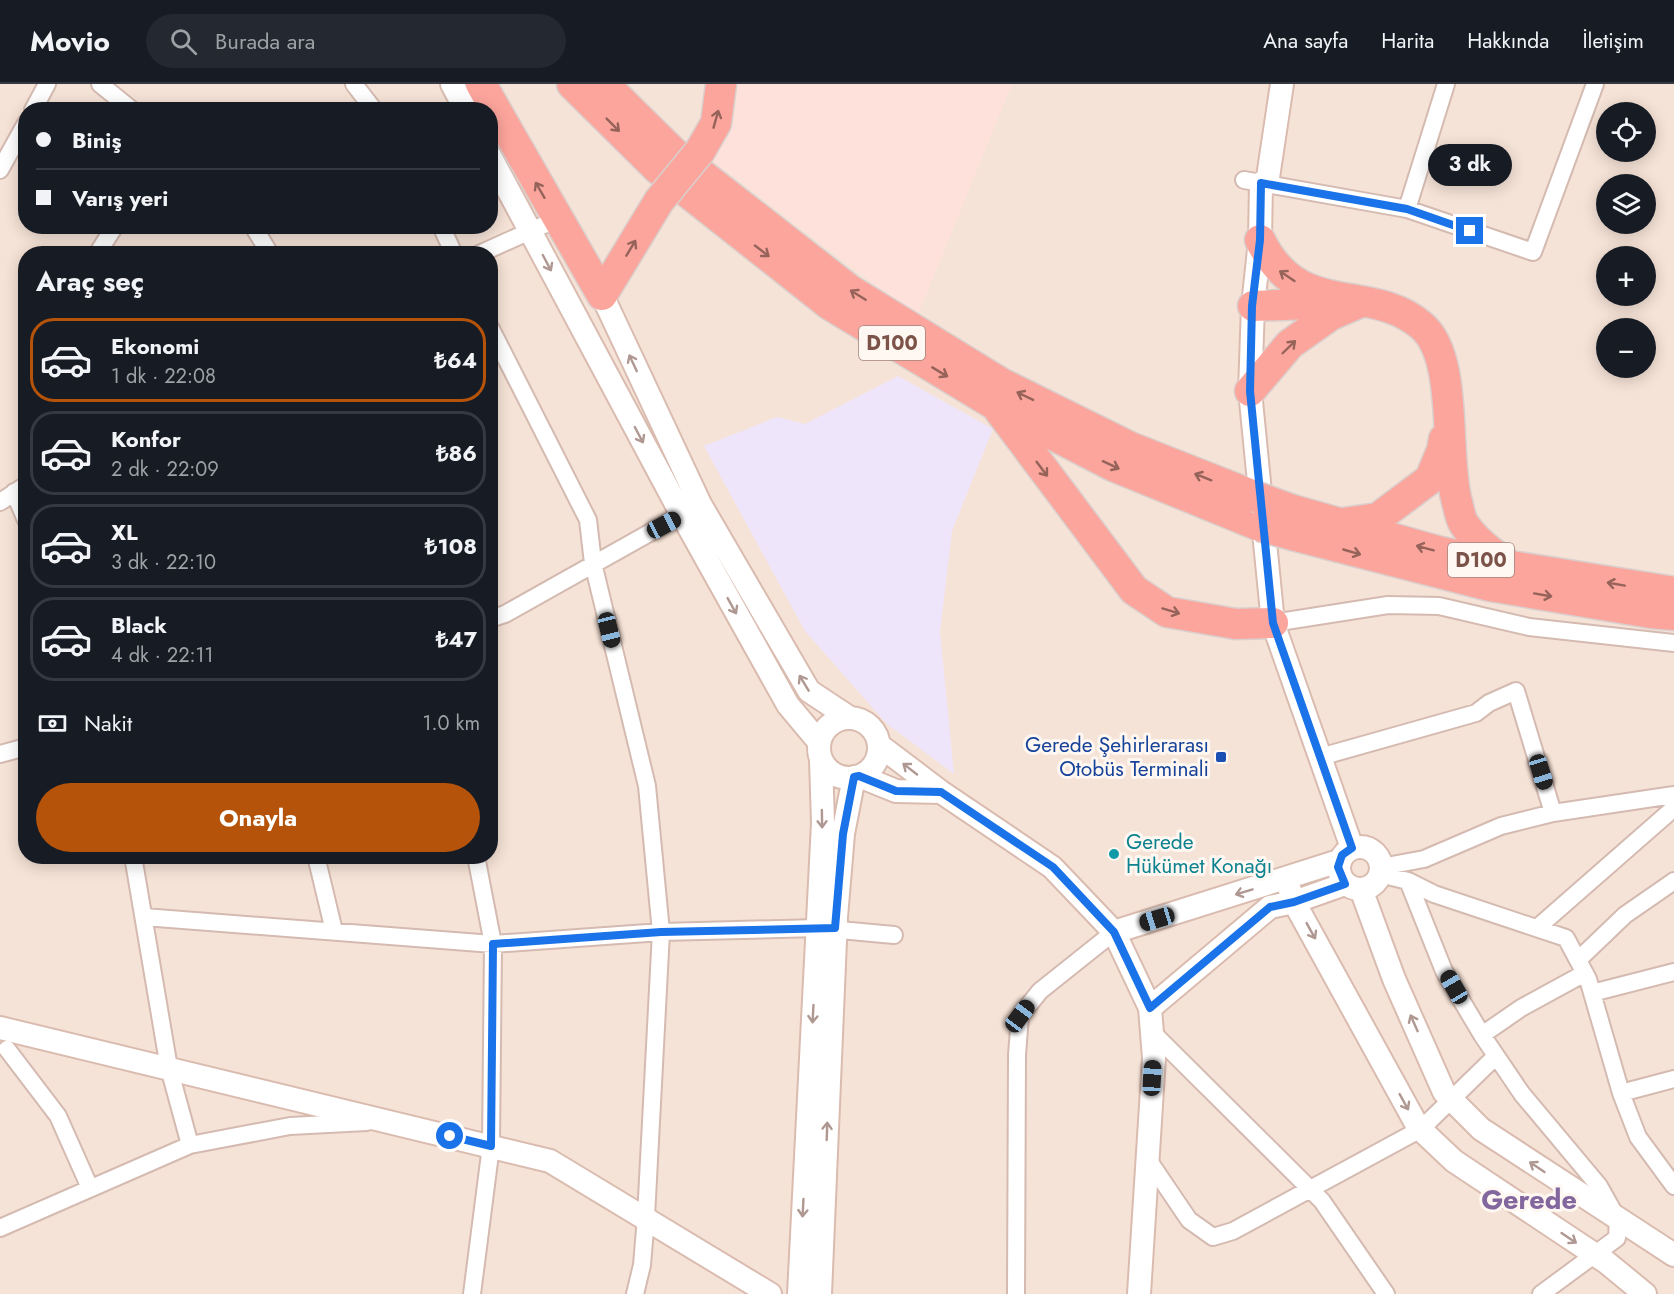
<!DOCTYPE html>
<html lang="tr">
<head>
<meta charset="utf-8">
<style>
  body { margin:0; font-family:Jost,sans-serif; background:#242831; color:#f1f3f6; height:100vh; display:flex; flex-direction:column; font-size:22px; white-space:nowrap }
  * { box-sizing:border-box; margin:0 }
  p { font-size:20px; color:#9ea1a6 }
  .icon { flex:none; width:33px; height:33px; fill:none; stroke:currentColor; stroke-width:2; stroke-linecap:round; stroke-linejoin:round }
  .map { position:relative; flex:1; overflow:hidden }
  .side { position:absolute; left:18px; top:162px; width:480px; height:618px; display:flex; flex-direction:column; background:#171b24; border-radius:24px; box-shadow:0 3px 15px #0003 }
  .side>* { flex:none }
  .guide { position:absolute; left:18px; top:18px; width:480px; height:132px; border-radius:24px; box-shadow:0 3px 15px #0003; display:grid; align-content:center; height:132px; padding:0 18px; background:#171b24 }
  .controls { position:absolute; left:1596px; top:18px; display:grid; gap:12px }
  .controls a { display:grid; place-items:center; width:60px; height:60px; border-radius:50%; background:#171b24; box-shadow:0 3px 15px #0003; font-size:30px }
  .end { position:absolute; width:27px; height:27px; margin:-14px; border:8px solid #1a73e8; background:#fff; box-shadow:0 0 0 3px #fff }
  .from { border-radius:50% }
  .bubble { position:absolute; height:42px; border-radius:21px; background:#171b24; box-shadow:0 3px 15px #0003; font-size:20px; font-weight:700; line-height:42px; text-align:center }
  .car { position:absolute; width:18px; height:36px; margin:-18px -9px; border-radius:8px; box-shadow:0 0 4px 2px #0007; background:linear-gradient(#222 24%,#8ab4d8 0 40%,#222 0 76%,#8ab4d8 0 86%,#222 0) }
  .guide b { display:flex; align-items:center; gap:21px; height:57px; font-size:22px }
  .guide b+b { border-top:2px solid #363941 }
  .guide i { width:15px; height:15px; background:#f1f3f6 }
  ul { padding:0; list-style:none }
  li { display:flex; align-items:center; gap:18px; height:84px; margin:0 12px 9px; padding:0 6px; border:3px solid #363941; border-radius:24px }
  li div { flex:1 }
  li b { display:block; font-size:22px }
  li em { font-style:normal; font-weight:700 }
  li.selected { border-color:#b45309 }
  li>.icon { width:54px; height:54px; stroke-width:1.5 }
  h2 { padding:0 18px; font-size:27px; line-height:72px }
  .pay { display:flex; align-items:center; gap:15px; height:66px; padding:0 18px; font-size:22px }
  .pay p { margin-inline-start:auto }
  .primary-button { display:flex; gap:12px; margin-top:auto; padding:12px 18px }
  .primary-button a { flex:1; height:69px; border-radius:36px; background:#b45309; color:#fff; font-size:24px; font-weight:700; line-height:69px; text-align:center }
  header { display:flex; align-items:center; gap:36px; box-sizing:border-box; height:84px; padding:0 30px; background:#171b24; border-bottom:2px solid #363941 }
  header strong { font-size:28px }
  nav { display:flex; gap:33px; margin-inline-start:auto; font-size:21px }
  .search { width:420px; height:54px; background:#242831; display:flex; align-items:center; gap:15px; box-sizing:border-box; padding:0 21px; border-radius:33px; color:#9ea1a6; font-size:22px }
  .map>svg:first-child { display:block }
  .residential { fill:#f6e3d7; fill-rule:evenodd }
  .commercial { fill:#ffe1dc }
  .education { fill:#efe5fb }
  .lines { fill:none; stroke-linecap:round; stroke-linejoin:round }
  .street-casing { stroke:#d4bab0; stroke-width:20 }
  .secondary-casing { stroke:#dabbaf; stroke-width:26 }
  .highway-casing { stroke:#dacfcc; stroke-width:33 }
  .street { stroke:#fff; stroke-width:16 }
  .secondary { stroke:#fff; stroke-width:22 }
  .highway { stroke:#fca59c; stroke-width:30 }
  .highway-bridge-casing { stroke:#dacfcc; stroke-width:33; stroke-linecap:butt }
  .highway-bridge { stroke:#fca59c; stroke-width:30 }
  .oneway { stroke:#96635a }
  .oneway2 { stroke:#b09892 }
  .route { stroke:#1a73e8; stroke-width:8 }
  .transit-dot { fill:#1a4fb4; stroke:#fff7f1; stroke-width:2 }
  .culture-dot { fill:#0f9aa8; stroke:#fff7f1; stroke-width:2 }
  .labels { text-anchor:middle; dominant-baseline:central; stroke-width:6; stroke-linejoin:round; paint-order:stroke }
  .shield { fill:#fff7f1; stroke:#a3847b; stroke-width:1.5 }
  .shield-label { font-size:20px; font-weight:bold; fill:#7c5349 }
  .transit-label { font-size:21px; fill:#164399; stroke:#fff7f1; text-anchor:end }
  .culture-label { font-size:21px; fill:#0d838f; stroke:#fff7f1; text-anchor:start }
  .district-label { font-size:27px; font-weight:bold; fill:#82669e; stroke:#fff7f1 }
</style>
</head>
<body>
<header>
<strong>Movio</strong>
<div class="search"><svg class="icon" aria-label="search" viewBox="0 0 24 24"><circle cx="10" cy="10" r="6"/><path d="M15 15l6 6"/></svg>Burada ara</div>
<nav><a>Ana sayfa</a><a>Harita</a><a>Hakkında</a><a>İletişim</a></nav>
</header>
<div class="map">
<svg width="1674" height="1210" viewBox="0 0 1674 1210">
  <rect width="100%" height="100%" fill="#fef2e9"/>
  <path class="residential" d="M0 0H1674V1210H0ZM26 26H490V142H26ZM1606 28H1646V68H1606ZM1606 100H1646V140H1606ZM26 170H490V772H26ZM1606 172H1646V212H1606ZM1606 244H1646V284H1606Z"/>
  <path class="commercial" d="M736 0H1012L917 233 709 74 729 51 737 21Z"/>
  <path class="education" d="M898 292 993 345 952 447 940 548 954 690 887 640 805 547 704 362 777 333 805 340Z"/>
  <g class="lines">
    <g class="street-casing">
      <path id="street" d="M100 0 132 26
        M354 0 374 26
        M33 26 47 0
        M0 86 26 39
        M1244 96 1407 125 1533 168 1595 0
        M1407 125 1446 0
        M253 142 270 170
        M441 142 454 170
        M97 170 115 142
        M479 170 557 135
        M490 243 588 436 593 479 647 702 661 848 646 1133 642 1181 635 1210
        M14 408 26 436
        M0 418 26 401
        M490 535 505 530 692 425
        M1273 539 1388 521 1439 522 1529 543 1674 559
        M0 670 26 663
        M1320 673 1476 629 1489 619 1516 607 1553 729
        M133 772 169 984 190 1061
        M316 772 334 847
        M1381 783 1424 775 1501 742 1553 729 1674 711
        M1380 790 1408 797 1434 810 1566 854 1588 895 1621 1009 1674 995
        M1408 797 1444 887 1482 951 1522 1010 1599 1102 1618 1136 1617 1154 1541 1210
        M144 833 493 860 661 848 818 844 894 851
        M1537 844 1674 724
        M1578 876 1625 831 1674 797
        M1592 909 1674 888
        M1152 948 1322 1117 1386 1210
        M1482 951 1521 924 1585 889
        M7 965 58 1032 90 1104
        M1621 1009 1638 1053 1674 1102
        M1147 1074 1189 1136 1213 1153 1233 1147 1421 1045 1496 972
        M0 1144 190 1061 290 1042 367 1038
        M472 1210 491 1062 493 860 476 772
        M1016 1210 1017 971 1020 932 1040 907 1114 848"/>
    </g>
    <g class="secondary-casing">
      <path id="secondary" d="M452 0 466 26
        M490 72 682 431 788 621 819 658
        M1261 99 1260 156 1253 222 1250 307 1273 539 1352 764
        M1267 100 1282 0
        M602 211 700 420 809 607 850 634
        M819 664a30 30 0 1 1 60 0a30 30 0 1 1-60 0Z
        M879 661 941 708 1052 783 1114 848 1150 924 1154 974 1139 1210
        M859 692 896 707 941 708
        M1339 784a21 21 0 1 1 42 0a21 21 0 1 1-42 0Z
        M1286 795 1294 818 1418 1043 1454 1077 1606 1178 1645 1210
        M1361 805 1394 895 1444 1008 1481 1045 1674 1171
        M1114 848 1339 777
        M1150 924 1270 823 1294 818 1345 800
        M0 944 550 1077 770 1210
        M799 1210 823 739 821 676
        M820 1210 836 833 843 750 854 693"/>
    </g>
    <g class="highway-casing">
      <path id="highway" d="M481 0 602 211 659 117
        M572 0 658 85 830 221 995 321 1113 382 1260 442
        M604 0 673 68 850 206 1001 299 1130 363 1257 413
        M700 67 716 39 721 0
        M1260 156C1299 237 1370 197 1422 242 1459 274 1444 371 1457 418 1459 425 1460 434 1464 440 1475 457 1494 471 1511 482
        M1253 222 1334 219
        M1250 307 1290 260 1331 231 1361 218
        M999 326 1134 506 1167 528 1236 540 1273 539
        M1293 426 1441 468 1511 482 1674 508
        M1343 439 1378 434 1430 395 1442 366 1444 355
        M1296 452 1490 502 1651 529 1674 531"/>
    </g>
    <use href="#street" class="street"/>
    <use href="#secondary" class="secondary"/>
    <use href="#highway" class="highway"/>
    <g class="highway-bridge-casing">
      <path id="highway-bridge" d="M659 117 700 67
        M1257 413 1293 426
        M1260 442 1296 452"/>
    </g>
    <use href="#highway-bridge" class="highway-bridge"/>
  </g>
  <defs><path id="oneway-shaft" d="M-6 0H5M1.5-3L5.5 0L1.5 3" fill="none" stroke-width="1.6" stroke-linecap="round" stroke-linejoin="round" transform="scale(1.5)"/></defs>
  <g class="oneway">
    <use href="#oneway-shaft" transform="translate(716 35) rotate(-74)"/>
    <use href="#oneway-shaft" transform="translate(613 41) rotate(45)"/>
    <use href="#oneway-shaft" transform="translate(540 106) rotate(-120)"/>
    <use href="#oneway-shaft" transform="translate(631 164) rotate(-59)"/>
    <use href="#oneway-shaft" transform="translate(762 167) rotate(38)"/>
    <use href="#oneway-shaft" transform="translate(1287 192) rotate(-146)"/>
    <use href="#oneway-shaft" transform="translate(858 211) rotate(-148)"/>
    <use href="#oneway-shaft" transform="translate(1289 263) rotate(-44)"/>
    <use href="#oneway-shaft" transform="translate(940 288) rotate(31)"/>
    <use href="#oneway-shaft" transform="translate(1025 312) rotate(-154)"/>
    <use href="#oneway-shaft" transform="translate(1111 381) rotate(25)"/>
    <use href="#oneway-shaft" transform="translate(1042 385) rotate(53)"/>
    <use href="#oneway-shaft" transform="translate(1203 393) rotate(-158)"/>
    <use href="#oneway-shaft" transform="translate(1425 464) rotate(-165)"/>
    <use href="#oneway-shaft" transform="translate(1352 468) rotate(16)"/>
    <use href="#oneway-shaft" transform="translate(1616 500) rotate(-170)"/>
    <use href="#oneway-shaft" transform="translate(1543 511) rotate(10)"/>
    <use href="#oneway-shaft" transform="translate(1171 527) rotate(17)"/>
  </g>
  <g class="oneway2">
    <use href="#oneway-shaft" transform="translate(547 179) rotate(62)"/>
    <use href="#oneway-shaft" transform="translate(633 279) rotate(-115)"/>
    <use href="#oneway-shaft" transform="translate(639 351) rotate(62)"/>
    <use href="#oneway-shaft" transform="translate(732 522) rotate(61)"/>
    <use href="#oneway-shaft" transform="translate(804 599) rotate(-121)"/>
    <use href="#oneway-shaft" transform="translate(910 685) rotate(-142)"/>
    <use href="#oneway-shaft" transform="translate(822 735) rotate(89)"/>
    <use href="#oneway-shaft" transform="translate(1244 808) rotate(163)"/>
    <use href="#oneway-shaft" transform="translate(1311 847) rotate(61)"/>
    <use href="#oneway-shaft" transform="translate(813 930) rotate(93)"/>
    <use href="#oneway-shaft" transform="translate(1414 939) rotate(-114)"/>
    <use href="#oneway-shaft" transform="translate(1404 1018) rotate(61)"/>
    <use href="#oneway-shaft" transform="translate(827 1047) rotate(-88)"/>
    <use href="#oneway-shaft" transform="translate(1537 1083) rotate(-146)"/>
    <use href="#oneway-shaft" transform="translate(803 1124) rotate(93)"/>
    <use href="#oneway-shaft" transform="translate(1569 1154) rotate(34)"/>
  </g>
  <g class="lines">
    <path class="route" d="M450 1052 491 1062 493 860 661 848 835 844 843 750 854 693 859 692 896 707 941 708 1053 783 1114 848 1150 924 1270 823 1294 818 1345 800 1338 783 1342 771 1352 764 1273 539 1250 307 1252 222 1260 156 1261 99 1407 125 1470 147"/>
  </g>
  <rect class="transit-dot" x="1215" y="667" width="12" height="12" rx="3"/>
  <circle class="culture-dot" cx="1114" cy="770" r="6"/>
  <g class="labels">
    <g class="shield">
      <rect x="859" y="242" width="66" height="34" rx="4.5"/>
      <rect x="1448" y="459" width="66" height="34" rx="4.5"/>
    </g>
    <g class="shield-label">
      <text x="892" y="259">D100</text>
      <text x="1481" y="476">D100</text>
    </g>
    <g class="transit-label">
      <text x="1209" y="661">Gerede Şehirlerarası<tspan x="1209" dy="24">Otobüs Terminali</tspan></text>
    </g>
    <g class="culture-label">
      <text x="1126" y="758">Gerede<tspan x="1126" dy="24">Hükümet Konağı</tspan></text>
    </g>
    <g class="district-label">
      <text x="1529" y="1115">Gerede</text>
    </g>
  </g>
</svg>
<div class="controls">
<a><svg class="icon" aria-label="locate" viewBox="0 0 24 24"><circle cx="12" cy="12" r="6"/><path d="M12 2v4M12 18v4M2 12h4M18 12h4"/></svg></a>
<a><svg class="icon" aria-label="layers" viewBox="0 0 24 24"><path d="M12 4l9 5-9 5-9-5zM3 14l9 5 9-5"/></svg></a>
<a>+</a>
<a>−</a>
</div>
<i class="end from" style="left:450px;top:1052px"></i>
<i class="end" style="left:1470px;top:147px"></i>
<div class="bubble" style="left:1428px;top:60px;width:84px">3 dk</div>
<i class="car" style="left:664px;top:441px;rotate:62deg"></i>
<i class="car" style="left:609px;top:546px;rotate:166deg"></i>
<i class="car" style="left:1541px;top:688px;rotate:163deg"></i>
<i class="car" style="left:1157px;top:835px;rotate:253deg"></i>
<i class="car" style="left:1454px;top:903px;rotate:330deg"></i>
<i class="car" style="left:1020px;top:932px;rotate:37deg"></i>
<i class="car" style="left:1152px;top:994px;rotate:3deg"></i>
<div class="guide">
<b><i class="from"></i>Biniş</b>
<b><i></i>Varış yeri</b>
</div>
<section class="side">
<h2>Araç seç</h2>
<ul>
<li class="selected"><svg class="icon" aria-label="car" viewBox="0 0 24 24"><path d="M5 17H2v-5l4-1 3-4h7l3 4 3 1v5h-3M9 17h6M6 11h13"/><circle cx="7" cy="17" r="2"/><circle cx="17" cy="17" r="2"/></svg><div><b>Ekonomi</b><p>1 dk · 22:08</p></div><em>₺64</em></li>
<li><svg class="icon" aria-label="car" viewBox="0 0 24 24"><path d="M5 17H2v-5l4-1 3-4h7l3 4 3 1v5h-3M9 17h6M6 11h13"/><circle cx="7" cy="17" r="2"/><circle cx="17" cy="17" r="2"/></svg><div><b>Konfor</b><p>2 dk · 22:09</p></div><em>₺86</em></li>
<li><svg class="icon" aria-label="car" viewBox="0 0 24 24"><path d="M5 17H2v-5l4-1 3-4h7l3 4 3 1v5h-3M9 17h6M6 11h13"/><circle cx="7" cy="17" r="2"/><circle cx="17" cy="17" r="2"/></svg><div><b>XL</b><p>3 dk · 22:10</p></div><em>₺108</em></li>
<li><svg class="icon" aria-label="car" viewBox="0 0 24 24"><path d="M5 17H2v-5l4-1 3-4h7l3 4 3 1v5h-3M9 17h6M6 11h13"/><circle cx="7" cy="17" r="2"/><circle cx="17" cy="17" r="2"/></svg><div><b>Black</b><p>4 dk · 22:11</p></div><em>₺47</em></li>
</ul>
<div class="pay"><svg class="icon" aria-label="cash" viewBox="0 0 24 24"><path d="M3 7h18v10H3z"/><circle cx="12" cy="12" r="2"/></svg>Nakit<p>1.0 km</p></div>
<div class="primary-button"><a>Onayla</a></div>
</section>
</div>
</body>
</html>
